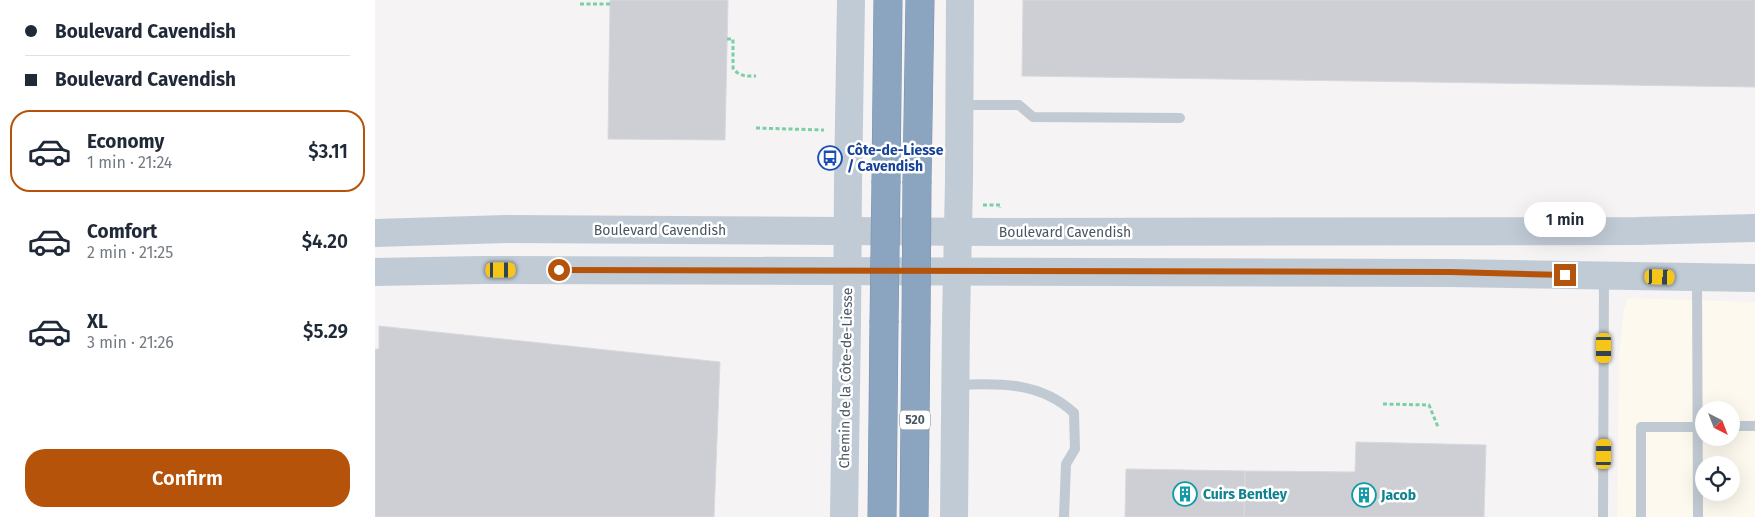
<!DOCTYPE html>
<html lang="en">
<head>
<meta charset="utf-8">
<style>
  body { margin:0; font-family:"Fira Sans",sans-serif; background:#f2f2f3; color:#1f2937; height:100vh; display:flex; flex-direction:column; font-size:19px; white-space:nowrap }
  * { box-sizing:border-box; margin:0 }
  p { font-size:16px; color:#747a83 }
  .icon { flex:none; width:28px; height:28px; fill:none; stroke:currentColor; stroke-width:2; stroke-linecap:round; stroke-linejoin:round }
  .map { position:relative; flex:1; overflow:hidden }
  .drawer { display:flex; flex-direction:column; background:#fff; width:375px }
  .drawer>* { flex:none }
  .banner { display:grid; align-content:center; height:110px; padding:0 25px; background:#fff }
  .needle { width:32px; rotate:138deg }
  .tools { position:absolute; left:1320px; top:401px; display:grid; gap:10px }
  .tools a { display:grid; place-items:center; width:45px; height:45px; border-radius:50%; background:#fff; box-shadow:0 5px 20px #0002; font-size:25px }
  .end { position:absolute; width:22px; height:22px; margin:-11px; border:6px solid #b45309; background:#fff; box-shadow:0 0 0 2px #fff }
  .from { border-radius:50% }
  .bubble { position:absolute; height:35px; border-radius:18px; background:#fff; box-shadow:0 5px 20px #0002; font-size:16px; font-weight:600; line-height:35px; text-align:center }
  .car { position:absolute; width:15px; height:30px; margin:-15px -8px; border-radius:6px; box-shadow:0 0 4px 1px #0007; background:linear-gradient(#f5c518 24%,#345 0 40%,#f5c518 0 76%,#345 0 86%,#f5c518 0) }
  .banner b { display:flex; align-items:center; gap:18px; height:48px; font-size:19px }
  .banner b+b { border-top:1px solid #e0e1e3 }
  .banner i { width:12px; height:12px; background:#1f2937 }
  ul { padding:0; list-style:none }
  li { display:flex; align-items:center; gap:15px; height:82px; margin:0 10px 8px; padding:0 15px; border:2px solid transparent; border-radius:20px }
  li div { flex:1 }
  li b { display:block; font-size:19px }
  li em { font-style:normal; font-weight:600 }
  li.selected { border-color:#b45309 }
  li>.icon { width:45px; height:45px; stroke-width:1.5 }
  .action { display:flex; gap:10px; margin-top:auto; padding:10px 25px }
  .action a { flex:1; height:58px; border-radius:20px; background:#b45309; color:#fff; font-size:20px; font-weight:600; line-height:58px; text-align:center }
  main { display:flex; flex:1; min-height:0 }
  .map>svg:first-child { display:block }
  .commercial { fill:#fdf9ef; fill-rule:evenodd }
  .building { fill:#cdcfd5; stroke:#d7d9de }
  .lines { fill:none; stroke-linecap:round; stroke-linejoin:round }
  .motorway-casing { stroke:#7690ad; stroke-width:29 }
  .path { stroke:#7ad0a6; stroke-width:3; stroke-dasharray:4 2.5; stroke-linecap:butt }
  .service { stroke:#c1cad2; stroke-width:10 }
  .secondary { stroke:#c1cbd6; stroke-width:28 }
  .motorway { stroke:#8ba5c1; stroke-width:28 }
  .motorway-bridge-casing { stroke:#7690ad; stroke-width:29; stroke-linecap:butt }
  .secondary-bridge { stroke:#c1cbd6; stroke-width:28 }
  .motorway-bridge { stroke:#8ba5c1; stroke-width:28 }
  .route { stroke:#b45309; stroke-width:6 }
  .labels { text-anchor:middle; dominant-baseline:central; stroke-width:5; stroke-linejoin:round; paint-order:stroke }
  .shield { fill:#fff; stroke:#808990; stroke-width:1 }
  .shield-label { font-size:12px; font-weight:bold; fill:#4a5661 }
  .transit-label { font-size:14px; font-weight:bold; fill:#164399; stroke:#fff; text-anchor:start }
  .street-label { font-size:14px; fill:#4a5661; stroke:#fff }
  .culture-label { font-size:14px; font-weight:bold; fill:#0d838f; stroke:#fff; text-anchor:start }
</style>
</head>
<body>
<main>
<section class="drawer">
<div class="banner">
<b><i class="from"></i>Boulevard Cavendish</b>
<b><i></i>Boulevard Cavendish</b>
</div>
<ul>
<li class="selected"><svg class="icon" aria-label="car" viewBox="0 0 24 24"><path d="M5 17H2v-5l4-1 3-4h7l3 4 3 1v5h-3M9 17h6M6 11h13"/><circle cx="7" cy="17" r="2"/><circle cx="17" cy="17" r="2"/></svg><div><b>Economy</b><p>1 min · 21:24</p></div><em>$3.11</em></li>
<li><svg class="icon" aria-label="car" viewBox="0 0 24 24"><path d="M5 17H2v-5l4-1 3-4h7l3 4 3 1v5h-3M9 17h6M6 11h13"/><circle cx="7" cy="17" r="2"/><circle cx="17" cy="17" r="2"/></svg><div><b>Comfort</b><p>2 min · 21:25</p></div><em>$4.20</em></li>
<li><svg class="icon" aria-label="car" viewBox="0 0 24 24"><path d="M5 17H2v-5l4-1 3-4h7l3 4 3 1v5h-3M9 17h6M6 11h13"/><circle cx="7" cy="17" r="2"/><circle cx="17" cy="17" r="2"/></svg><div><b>XL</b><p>3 min · 21:26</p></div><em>$5.29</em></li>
</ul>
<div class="action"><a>Confirm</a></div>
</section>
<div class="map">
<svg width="1380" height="517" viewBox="0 0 1380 517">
  <rect width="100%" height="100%" fill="#f5f3f3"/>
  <path class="commercial" d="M1253 298 1380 302V517H1242L1244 353 1249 309ZM1329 410H1356V438H1329ZM1329 465H1356V492H1329Z"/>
  <path class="building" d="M235 0H353L350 140 233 139Z
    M648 0H1380V87L647 76Z
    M4 326 345 362 339 517H0V349H4Z
    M981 442 1111 445 1109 517H869L870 471 980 472Z
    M751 469 870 471 869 517H750Z"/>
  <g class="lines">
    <g class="motorway-casing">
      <path id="motorway" d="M511 181 513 0
        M542 181 545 0
        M507 517 509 323
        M539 517 541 323"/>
    </g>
    <path class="path" d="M205 4H235
      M352 39H358V68C364 77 372 76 381 76
      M381 128 449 130
      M608 205H625V208
      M1008 404 1054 405 1063 427"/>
    <path class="service" d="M585 105H644L658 117 805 118
      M1322 279 1323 517
      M582 385C625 383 666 382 699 413L700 449 691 464 689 517
      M1356 426H1380
      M1228 517 1229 276
      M1266 517V427H1329"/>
    <path class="secondary" d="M584 181 585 0
      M473 182 476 0
      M0 233 131 229 624 232 1262 231 1380 228
      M0 272 107 270 1075 273 1380 278
      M469 517 472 323
      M579 517 581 322"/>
    <use href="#motorway" class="motorway"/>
    <g class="motorway-bridge-casing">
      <path id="motorway-bridge" d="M509 323 511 181
        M541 323 542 181"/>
    </g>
    <path class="secondary-bridge" d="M581 322 584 181
      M472 323 473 182"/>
    <use href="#motorway-bridge" class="motorway-bridge"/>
  </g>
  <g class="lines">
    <path class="route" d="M184 270 1075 272 1190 275"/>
  </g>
  <defs>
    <g id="bus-ring" transform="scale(1.25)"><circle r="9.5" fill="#fff" stroke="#1a4fb4" stroke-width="1.5"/><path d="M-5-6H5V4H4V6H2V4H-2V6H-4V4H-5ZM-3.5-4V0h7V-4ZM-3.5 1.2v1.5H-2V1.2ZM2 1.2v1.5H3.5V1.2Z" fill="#1a4fb4"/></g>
    <g id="building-ring" transform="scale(1.25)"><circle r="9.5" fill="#fff" stroke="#0f9aa8" stroke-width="1.5"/><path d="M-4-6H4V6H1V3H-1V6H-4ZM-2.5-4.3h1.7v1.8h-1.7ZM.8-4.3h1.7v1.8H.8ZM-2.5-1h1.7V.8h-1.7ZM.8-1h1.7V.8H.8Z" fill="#0f9aa8"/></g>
  </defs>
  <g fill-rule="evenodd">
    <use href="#bus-ring" x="455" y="158"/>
    <use href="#building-ring" x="810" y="494"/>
    <use href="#building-ring" x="989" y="495"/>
  </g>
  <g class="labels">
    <rect class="shield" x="525" y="410.5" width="30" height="19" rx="4"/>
    <g class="shield-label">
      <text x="540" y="420">520</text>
    </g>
    <g class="transit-label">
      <text x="472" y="150">Côte-de-Liesse<tspan x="472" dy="16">/ Cavendish</tspan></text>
    </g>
    <g class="street-label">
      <text x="285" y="230">Boulevard Cavendish</text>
      <text x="690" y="232">Boulevard Cavendish</text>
      <text transform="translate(471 378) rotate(-89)">Chemin de la Côte-de-Liesse</text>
    </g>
    <g class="culture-label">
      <text x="828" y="494">Cuirs Bentley</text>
      <text x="1006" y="495">Jacob</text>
    </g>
  </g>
</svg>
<div class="tools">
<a><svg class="needle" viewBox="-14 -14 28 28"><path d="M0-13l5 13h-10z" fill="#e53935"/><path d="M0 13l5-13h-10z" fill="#747a83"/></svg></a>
<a><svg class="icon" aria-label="locate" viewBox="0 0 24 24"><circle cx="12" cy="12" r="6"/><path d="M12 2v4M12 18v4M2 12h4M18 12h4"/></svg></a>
</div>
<i class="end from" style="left:184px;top:270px"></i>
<i class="end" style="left:1190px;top:275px"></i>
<div class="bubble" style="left:1149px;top:202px;width:82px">1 min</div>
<i class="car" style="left:126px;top:270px;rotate:90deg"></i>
<i class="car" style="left:1285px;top:277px;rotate:92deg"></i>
<i class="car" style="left:1229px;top:348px;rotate:180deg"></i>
<i class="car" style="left:1229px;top:454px;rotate:1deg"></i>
</div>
</main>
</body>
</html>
